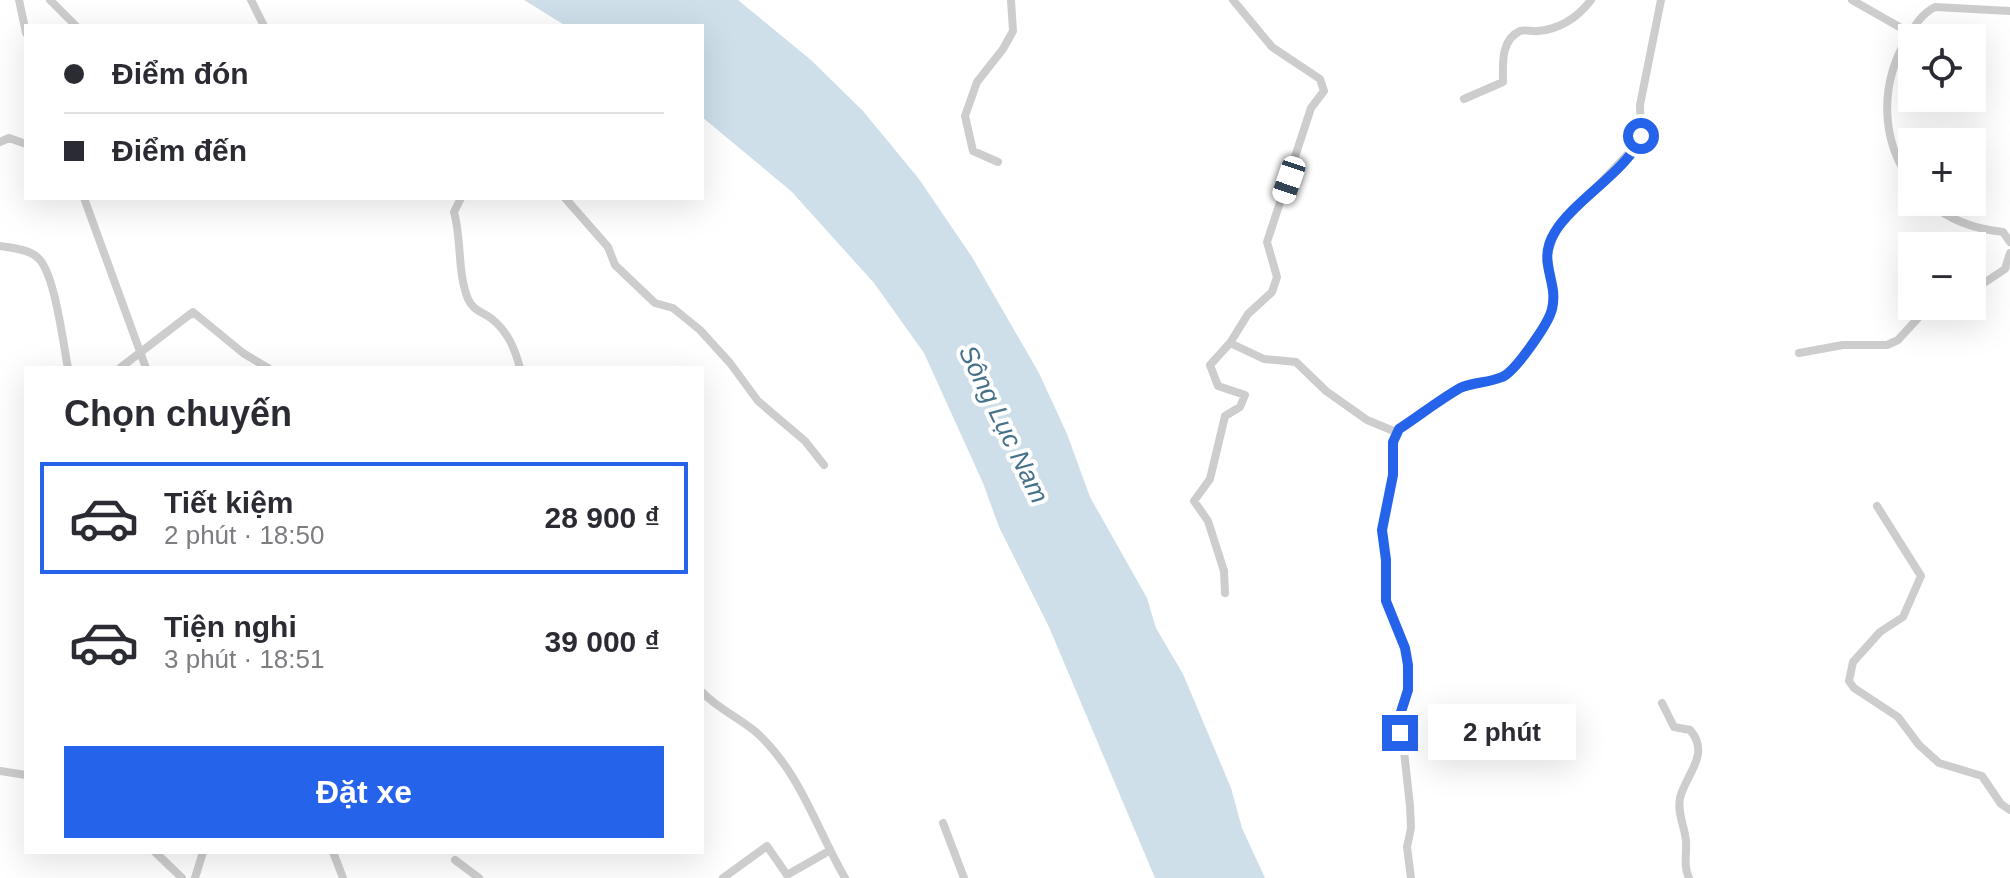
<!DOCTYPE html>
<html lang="vi">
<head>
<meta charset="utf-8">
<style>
  body { margin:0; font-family:Arial,sans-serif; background:#f2f2f3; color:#2b2b33; height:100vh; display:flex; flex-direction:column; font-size:30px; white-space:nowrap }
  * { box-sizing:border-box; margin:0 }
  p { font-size:26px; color:#7c7c81 }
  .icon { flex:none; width:44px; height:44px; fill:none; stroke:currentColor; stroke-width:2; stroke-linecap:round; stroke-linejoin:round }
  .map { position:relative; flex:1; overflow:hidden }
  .panel { position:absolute; left:24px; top:366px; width:680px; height:488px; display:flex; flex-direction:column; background:#fff; border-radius:0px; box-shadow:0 8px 32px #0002 }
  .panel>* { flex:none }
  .top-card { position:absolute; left:24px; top:24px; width:680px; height:176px; border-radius:0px; box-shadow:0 8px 32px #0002; display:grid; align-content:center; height:176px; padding:0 40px; background:#fff }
  .controls { position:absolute; left:1898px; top:24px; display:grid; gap:16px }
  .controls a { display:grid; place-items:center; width:88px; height:88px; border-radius:0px; background:#fff; box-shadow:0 8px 32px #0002; font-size:40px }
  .end { position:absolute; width:36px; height:36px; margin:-18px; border:10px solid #2563eb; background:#fff; box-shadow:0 0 0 4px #fff }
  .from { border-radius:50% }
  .bubble { position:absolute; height:56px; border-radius:0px; background:#fff; box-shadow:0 8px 32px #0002; font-size:26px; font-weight:700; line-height:56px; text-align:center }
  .car { position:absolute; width:24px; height:48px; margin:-24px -12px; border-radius:10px; box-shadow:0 0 6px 2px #0007; background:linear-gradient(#fff 24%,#345 0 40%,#fff 0 76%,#345 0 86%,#fff 0) }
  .top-card b { display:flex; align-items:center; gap:28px; height:76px; font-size:30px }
  .top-card b+b { border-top:2px solid #e1e1e2 }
  .top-card i { width:20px; height:20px; background:#2b2b33 }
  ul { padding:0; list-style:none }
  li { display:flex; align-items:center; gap:24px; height:112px; margin:0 16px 12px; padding:0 24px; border:4px solid transparent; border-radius:0px }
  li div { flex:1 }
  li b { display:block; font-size:30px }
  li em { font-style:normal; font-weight:700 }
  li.selected { border-color:#2563eb }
  li>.icon { width:72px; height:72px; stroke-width:1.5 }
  h2 { padding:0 40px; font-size:36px; line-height:96px }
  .primary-button { display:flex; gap:16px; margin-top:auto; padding:16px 40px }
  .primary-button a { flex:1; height:92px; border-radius:0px; background:#2563eb; color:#fff; font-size:32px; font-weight:700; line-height:92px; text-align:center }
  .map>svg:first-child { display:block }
  .water { fill:#cedfe9 }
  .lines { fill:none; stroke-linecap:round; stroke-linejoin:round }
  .minor { stroke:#cdcdcd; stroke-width:8 }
  .route { stroke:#2563eb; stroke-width:10 }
  .labels { text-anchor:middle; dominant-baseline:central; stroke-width:8; stroke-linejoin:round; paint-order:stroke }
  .water-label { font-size:26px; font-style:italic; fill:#45728a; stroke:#fff }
</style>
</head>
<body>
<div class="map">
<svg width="2010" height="878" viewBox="0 0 2010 878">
  <rect width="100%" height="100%" fill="#fff"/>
  <path class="water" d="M524 0H738L811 60 863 111 919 179 972 257 1039 373 1067 434 1090 497 1147 598 1156 628 1183 674 1231 788 1242 828 1265 878H1155L1049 627 999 527 983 483 924 353 874 283 791 191 702 117V26H566Z"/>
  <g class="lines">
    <path class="minor" d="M19 0 26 33
      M50 0 76 26
      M251 0 264 26
      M1852 0 1910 33
      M1464 99 1503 82C1503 66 1500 40 1520 31 1526 29 1532 32 1538 31 1560 29 1578 17 1591 0
      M0 142 9 138 26 144
      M998 162 973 151 965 116 977 82 1003 49 1013 31 1011 0
      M1912 183C1880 140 1880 85 1906 40 1914 27 1921 14 1935 7L2010 11
      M84 198 146 368
      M461 198 454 212C462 240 457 272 468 299 473 311 484 312 492 319 508 332 515 349 520 368
      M565 198 608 247 615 265 655 303 673 308 700 330 730 363 758 401 805 441 824 465
      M1929 202C1950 221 1975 229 2003 232L2010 242
      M0 246C11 248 28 249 37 257 55 271 63 344 68 368
      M1972 291 2005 269 2010 253
      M1230 343 1264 359 1296 362 1326 391 1367 420 1396 432
      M1799 353 1843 345H1887L1898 340 1919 317 1938 306
      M120 368 193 312 243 353 268 368
      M1877 506 1921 576 1903 617 1880 632 1853 662 1849 681 1854 688 1898 717 1919 745 1939 763 1982 776 2001 804 2010 810
      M1225 593 1224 571 1208 521 1194 501 1210 479 1225 416 1240 407 1245 395 1218 386 1210 365 1230 343 1248 314 1272 292 1277 277 1267 242 1311 108 1324 91 1320 79 1272 47 1233 0
      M702 692C718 709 740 718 757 733 800 772 817 830 845 878
      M1662 703 1674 727 1690 730C1711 754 1686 774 1680 798 1677 814 1685 827 1686 841 1687 855 1683 865 1689 878
      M0 771 26 775
      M943 823 964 878
      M155 852 182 878
      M333 852 343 878
      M455 860 479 878
      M195 878 203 852
      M723 878 767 846 787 875 829 851
      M1411 878 1407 847 1411 828 1410 806 1400 715 1408 690V665L1405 648 1386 601V560L1382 530 1393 475V442L1399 429 1462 388 1503 377 1514 368 1548 320 1553 307 1554 296 1546 261 1555 231 1641 140 1640 105 1661 0"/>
  </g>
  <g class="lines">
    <path class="route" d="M1400 733V715L1408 690V665L1405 648 1386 601V560L1382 530 1393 475V442L1399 429C1419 416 1439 400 1460 388 1473 382 1488 383 1502 377 1515 372 1549 323 1552 309 1559 280 1536 262 1555 232 1574 200 1629 170 1641 136"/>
  </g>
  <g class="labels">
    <g class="water-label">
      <text transform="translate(1004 424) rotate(64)">Sông Lục Nam</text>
    </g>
  </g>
</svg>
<div class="controls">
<a><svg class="icon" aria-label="locate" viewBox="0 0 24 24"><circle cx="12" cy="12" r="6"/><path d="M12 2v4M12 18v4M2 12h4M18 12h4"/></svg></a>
<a>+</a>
<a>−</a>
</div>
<i class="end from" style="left:1641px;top:136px"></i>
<i class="end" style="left:1400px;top:733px"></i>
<div class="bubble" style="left:1428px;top:704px;width:148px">2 phút</div>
<i class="car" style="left:1289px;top:180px;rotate:199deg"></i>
<div class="top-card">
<b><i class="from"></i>Điểm đón</b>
<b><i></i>Điểm đến</b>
</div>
<section class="panel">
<h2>Chọn chuyến</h2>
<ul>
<li class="selected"><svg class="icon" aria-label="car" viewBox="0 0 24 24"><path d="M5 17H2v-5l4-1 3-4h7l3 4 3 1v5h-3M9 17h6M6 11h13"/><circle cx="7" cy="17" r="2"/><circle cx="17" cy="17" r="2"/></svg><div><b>Tiết kiệm</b><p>2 phút · 18:50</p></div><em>28 900 ₫</em></li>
<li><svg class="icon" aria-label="car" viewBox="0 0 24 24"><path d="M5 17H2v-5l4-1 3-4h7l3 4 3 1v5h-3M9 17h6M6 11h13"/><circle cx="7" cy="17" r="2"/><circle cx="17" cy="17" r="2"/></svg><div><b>Tiện nghi</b><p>3 phút · 18:51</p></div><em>39 000 ₫</em></li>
</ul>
<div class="primary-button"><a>Đặt xe</a></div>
</section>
</div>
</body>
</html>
